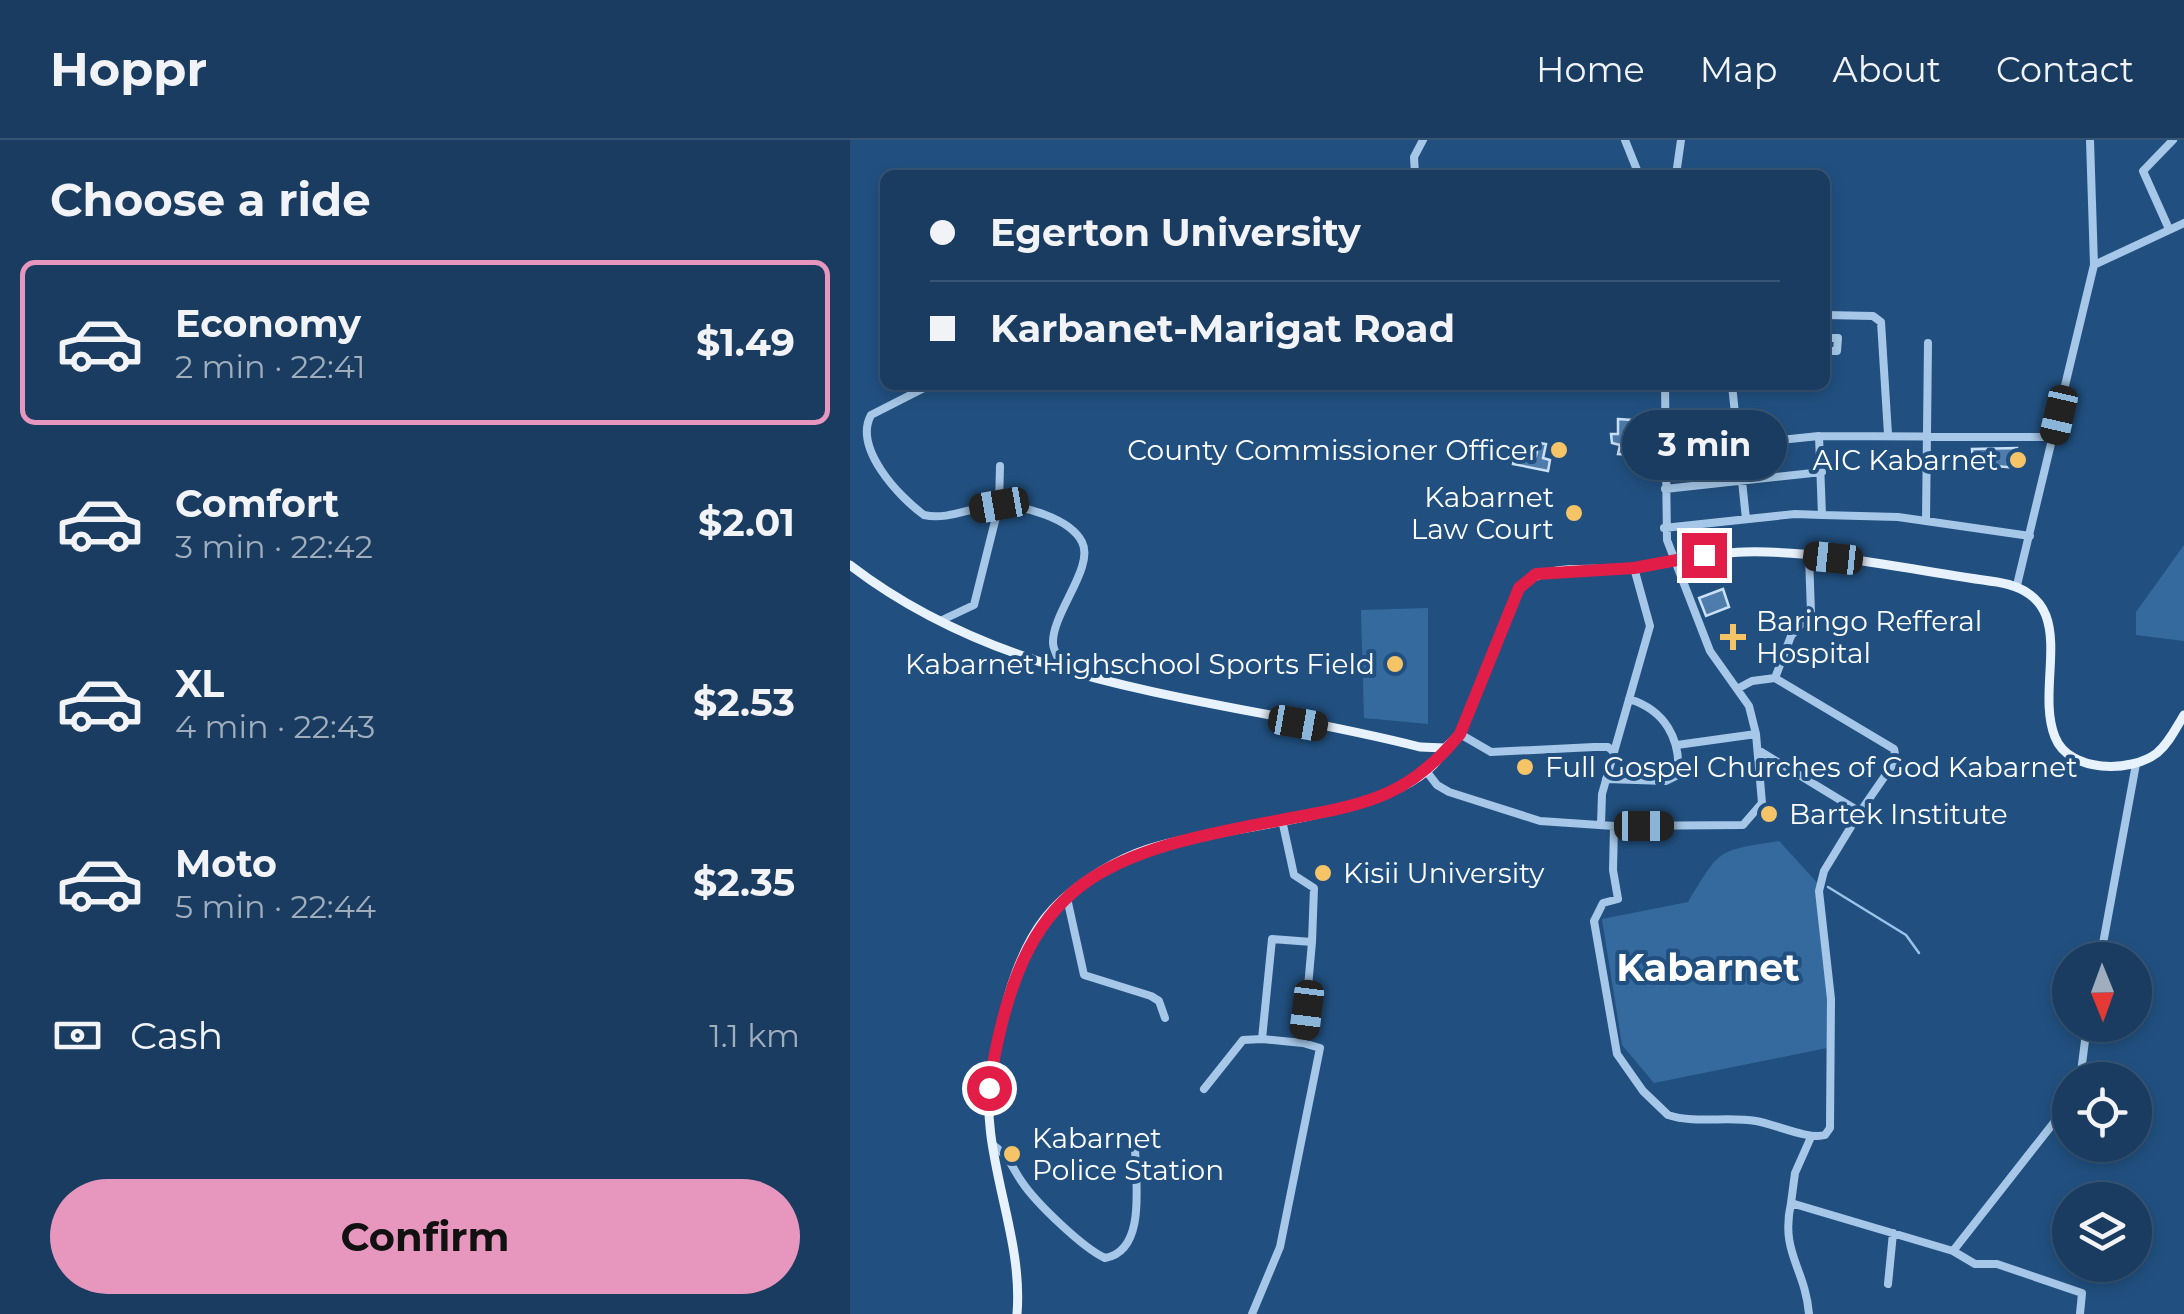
<!DOCTYPE html>
<html lang="en">
<head>
<meta charset="utf-8">
<style>
  body { margin:0; font-family:Montserrat,sans-serif; background:#264769; color:#f1f3f6; height:100vh; display:flex; flex-direction:column; font-size:38px; white-space:nowrap }
  * { box-sizing:border-box; margin:0 }
  p { font-size:32px; color:#9fadbd }
  .icon { flex:none; width:55px; height:55px; fill:none; stroke:currentColor; stroke-width:2; stroke-linecap:round; stroke-linejoin:round }
  .map { position:relative; flex:1; overflow:hidden }
  .drawer { display:flex; flex-direction:column; background:#193c60; width:850px }
  .drawer>* { flex:none }
  .hud { position:absolute; left:30px; top:30px; width:950px; height:220px; border-radius:15px; box-shadow:0 5px 15px #0003,0 0 0 2px #375675; display:grid; align-content:center; height:220px; padding:0 50px; background:#193c60 }
  .needle { width:65px; rotate:179deg }
  .buttons { position:absolute; left:1202px; top:802px; display:grid; gap:20px }
  .buttons a { display:grid; place-items:center; width:100px; height:100px; border-radius:50%; background:#193c60; box-shadow:0 5px 15px #0003,0 0 0 2px #375675; font-size:50px }
  .end { position:absolute; width:45px; height:45px; margin:-22px; border:12px solid #e11d48; background:#fff; box-shadow:0 0 0 5px #fff }
  .from { border-radius:50% }
  .bubble { position:absolute; height:70px; border-radius:35px; background:#193c60; box-shadow:0 5px 15px #0003,0 0 0 2px #375675; font-size:32px; font-weight:700; line-height:70px; text-align:center }
  .car { position:absolute; width:30px; height:60px; margin:-30px -15px; border-radius:12px; box-shadow:0 0 8px 2px #0007; background:linear-gradient(#222 24%,#8ab4d8 0 40%,#222 0 76%,#8ab4d8 0 86%,#222 0) }
  .hud b { display:flex; align-items:center; gap:35px; height:95px; font-size:38px }
  .hud b+b { border-top:2px solid #375675 }
  .hud i { width:25px; height:25px; background:#f1f3f6 }
  ul { padding:0; list-style:none }
  li { display:flex; align-items:center; gap:30px; height:165px; margin:0 20px 15px; padding:0 30px; border:5px solid transparent; border-radius:15px }
  li div { flex:1 }
  li b { display:block; font-size:38px }
  li em { font-style:normal; font-weight:700 }
  li.selected { border-color:#e797bd }
  li>.icon { width:90px; height:90px; stroke-width:1.5 }
  h2 { padding:0 50px; font-size:45px; line-height:120px }
  .pay { display:flex; align-items:center; gap:25px; height:110px; padding:0 50px; font-size:38px }
  .pay p { margin-inline-start:auto }
  .cta { display:flex; gap:20px; margin-top:auto; padding:20px 50px }
  .cta a { flex:1; height:115px; border-radius:60px; background:#e797bd; color:#111; font-size:40px; font-weight:700; line-height:115px; text-align:center }
  header { display:flex; align-items:center; gap:60px; box-sizing:border-box; height:140px; padding:0 50px; background:#193c60; border-bottom:2px solid #375675 }
  header strong { font-size:48px }
  nav { display:flex; gap:55px; margin-inline-start:auto; font-size:35px }
  main { display:flex; flex:1; min-height:0 }
  .map>svg:first-child { display:block }
  .green { fill:#356a9e }
  .lines { fill:none; stroke-linecap:round; stroke-linejoin:round }
  .stream { stroke:#9ac3e9; stroke-width:2.5 }
  .building { fill:#4e7cab; stroke:#cae0f6; stroke-width:2.5 }
  .minor { stroke:#a6c7e7; stroke-width:8 }
  .major { stroke:#e8f2fd; stroke-width:9 }
  .route { stroke:#e11d48; stroke-width:12 }
  .poi-dot { fill:#f4c467; stroke:#215080; stroke-width:4 }
  .labels { text-anchor:middle; dominant-baseline:central; stroke-width:8; stroke-linejoin:round; paint-order:stroke }
  .poi-label { font-size:28px; fill:#fff; stroke:#215080; text-anchor:start }
  .district-label { font-size:38px; font-weight:bold; fill:#fff; stroke:#215080 }
</style>
</head>
<body>
<header>
<strong>Hoppr</strong>
<nav><a>Home</a><a>Map</a><a>About</a><a>Contact</a></nav>
</header>
<main>
<section class="drawer">
<h2>Choose a ride</h2>
<ul>
<li class="selected"><svg class="icon" aria-label="car" viewBox="0 0 24 24"><path d="M5 17H2v-5l4-1 3-4h7l3 4 3 1v5h-3M9 17h6M6 11h13"/><circle cx="7" cy="17" r="2"/><circle cx="17" cy="17" r="2"/></svg><div><b>Economy</b><p>2 min · 22:41</p></div><em>$1.49</em></li>
<li><svg class="icon" aria-label="car" viewBox="0 0 24 24"><path d="M5 17H2v-5l4-1 3-4h7l3 4 3 1v5h-3M9 17h6M6 11h13"/><circle cx="7" cy="17" r="2"/><circle cx="17" cy="17" r="2"/></svg><div><b>Comfort</b><p>3 min · 22:42</p></div><em>$2.01</em></li>
<li><svg class="icon" aria-label="car" viewBox="0 0 24 24"><path d="M5 17H2v-5l4-1 3-4h7l3 4 3 1v5h-3M9 17h6M6 11h13"/><circle cx="7" cy="17" r="2"/><circle cx="17" cy="17" r="2"/></svg><div><b>XL</b><p>4 min · 22:43</p></div><em>$2.53</em></li>
<li><svg class="icon" aria-label="car" viewBox="0 0 24 24"><path d="M5 17H2v-5l4-1 3-4h7l3 4 3 1v5h-3M9 17h6M6 11h13"/><circle cx="7" cy="17" r="2"/><circle cx="17" cy="17" r="2"/></svg><div><b>Moto</b><p>5 min · 22:44</p></div><em>$2.35</em></li>
</ul>
<div class="pay"><svg class="icon" aria-label="cash" viewBox="0 0 24 24"><path d="M3 7h18v10H3z"/><circle cx="12" cy="12" r="2"/></svg>Cash<p>1.1 km</p></div>
<div class="cta"><a>Confirm</a></div>
</section>
<div class="map">
<svg width="1334" height="1174" viewBox="0 0 1334 1174">
  <rect width="100%" height="100%" fill="#215080"/>
  <path class="green" d="M1334 405V501L1286 495V472Z
    M578 468V584L514 578 511 470Z
    M929 701 972 748 982 907 804 943 772 905 752 779 838 762C871 708 866 711 929 701Z"/>
  <g class="lines">
    <path class="stream" d="M978 747 1056 795 1069 813"/>
  </g>
  <path class="building" d="M768 279 782 280 781 315 768 314 770 305 762 303 761 294H768Z
    M689 303 696 304 693 318 700 320 698 331 663 324 665 312 686 316Z
    M1167 308V328L1123 324 1122 309Z
    M873 449 879 467 856 476 849 458Z"/>
  <g class="lines">
    <path class="minor" d="M775 0 789 35
      M565 35 564 17 573 0
      M826 35 831 0
      M1319 89 1293 31 1323 0
      M1244 125 1334 83
      M975 175 1023 176 1031 182 1038 294
      M978 198H988L987 211H978Z
      M80 245 21 275C3 308 49 357 74 375 99 381 125 365 150 365 174 366 220 378 232 402 245 427 202 473 203 503 203 511 211 523 214 531
      M882 245 896 379
      M815 312 969 296 1204 297
      M815 349 972 332
      M972 375 1048 377 1180 396
      M1076 381 1078 203
      M814 388 945 374 972 375 969 296
      M1167 445 1244 125 1240 0
      M90 481 124 465 149 365 150 326
      M925 538 941 496 961 473 959 416
      M887 549 902 541 925 538 1044 609 1046 620 1010 672
      M610 594 641 612 744 607H758L764 612
      M827 605 906 594
      M577 632 587 645 599 652 690 681 764 686 893 685 912 663 906 594 899 566 860 511 817 400 815 245
      M756 639 816 641 828 635C831 599 815 570 779 559
      M432 680 444 735 464 748 462 802
      M751 684 752 654 800 486 784 428
      M764 686 763 730 768 759 753 763 744 781 767 914 793 951 818 975C845 984 877 976 906 981 924 984 959 1000 975 995L980 988 981 859 969 751 974 731 1010 672 908 610
      M217 758 234 835 301 856 309 861 315 878
      M1250 820 1286 624
      M1230 940 1237 885
      M354 949 393 900 412 899
      M143 1005C162 1019 160 1025 172 1042 186 1063 233 1108 255 1118 298 1111 285 1038 285 1005
      M941 1063 945 1033 961 997
      M1103 1111 1125 1124H1147L1232 1153 1230 1174
      M1038 1144 1043 1093
      M402 1174 430 1107 470 908 453 903 462 802 422 799 412 899 453 903
      M959 1174C955 1127 930 1113 941 1063L1103 1111 1220 962"/>
    <path class="major" d="M0 425C166 553 376 557 570 607L595 608 610 594 669 448C691 423 740 431 772 429 813 426 852 413 894 412 978 410 1064 431 1147 442 1235 456 1183 543 1205 597 1219 633 1281 633 1307 613 1319 603 1326 588 1334 575
      M167 1174C174 1090 126 1010 142 927 152 878 163 819 195 778 216 751 256 725 287 713 358 684 564 680 595 608"/>
  </g>
  <g class="lines">
    <path class="route" d="M139 948C172 733 250 713 447 677 522 663 561 654 610 594L669 448 686 434 784 428 854 415"/>
  </g>
  <g class="poi-dot">
    <circle cx="709" cy="310" r="10"/>
    <circle cx="1168" cy="320" r="10"/>
    <circle cx="724" cy="373" r="10"/>
    <path d="M878 482h10v10h10v10h-10v10h-10v-10h-10v-10h10z"/>
    <circle cx="545" cy="524" r="10"/>
    <circle cx="675" cy="627" r="10"/>
    <circle cx="919" cy="674" r="10"/>
    <circle cx="473" cy="733" r="10"/>
    <circle cx="162" cy="1014" r="10"/>
  </g>
  <g class="labels">
    <g class="poi-label">
      <text x="689" y="310" text-anchor="end">County Commissioner Officer</text>
      <text x="1148" y="320" text-anchor="end">AIC Kabarnet</text>
      <text x="704" y="357" text-anchor="end">Kabarnet<tspan x="704" dy="32">Law Court</tspan></text>
      <text x="906" y="481">Baringo Refferal<tspan x="906" dy="32">Hospital</tspan></text>
      <text x="525" y="524" text-anchor="end">Kabarnet Highschool Sports Field</text>
      <text x="695" y="627">Full Gospel Churches of God Kabarnet</text>
      <text x="939" y="674">Bartek Institute</text>
      <text x="493" y="733">Kisii University</text>
      <text x="182" y="998">Kabarnet<tspan x="182" dy="32">Police Station</tspan></text>
    </g>
    <g class="district-label">
      <text x="858" y="827">Kabarnet</text>
    </g>
  </g>
</svg>
<div class="buttons">
<a><svg class="needle" viewBox="-14 -14 28 28"><path d="M0-13l5 13h-10z" fill="#e53935"/><path d="M0 13l5-13h-10z" fill="#9fadbd"/></svg></a>
<a><svg class="icon" aria-label="locate" viewBox="0 0 24 24"><circle cx="12" cy="12" r="6"/><path d="M12 2v4M12 18v4M2 12h4M18 12h4"/></svg></a>
<a><svg class="icon" aria-label="layers" viewBox="0 0 24 24"><path d="M12 4l9 5-9 5-9-5zM3 14l9 5 9-5"/></svg></a>
</div>
<i class="end from" style="left:139px;top:948px"></i>
<i class="end" style="left:854px;top:415px"></i>
<div class="bubble" style="left:772px;top:270px;width:165px">3 min</div>
<i class="car" style="left:1209px;top:275px;rotate:193deg"></i>
<i class="car" style="left:149px;top:365px;rotate:260deg"></i>
<i class="car" style="left:983px;top:418px;rotate:276deg"></i>
<i class="car" style="left:448px;top:583px;rotate:100deg"></i>
<i class="car" style="left:794px;top:686px;rotate:90deg"></i>
<i class="car" style="left:457px;top:870px;rotate:187deg"></i>
<div class="hud">
<b><i class="from"></i>Egerton University</b>
<b><i></i>Karbanet-Marigat Road</b>
</div>
</div>
</main>
</body>
</html>
